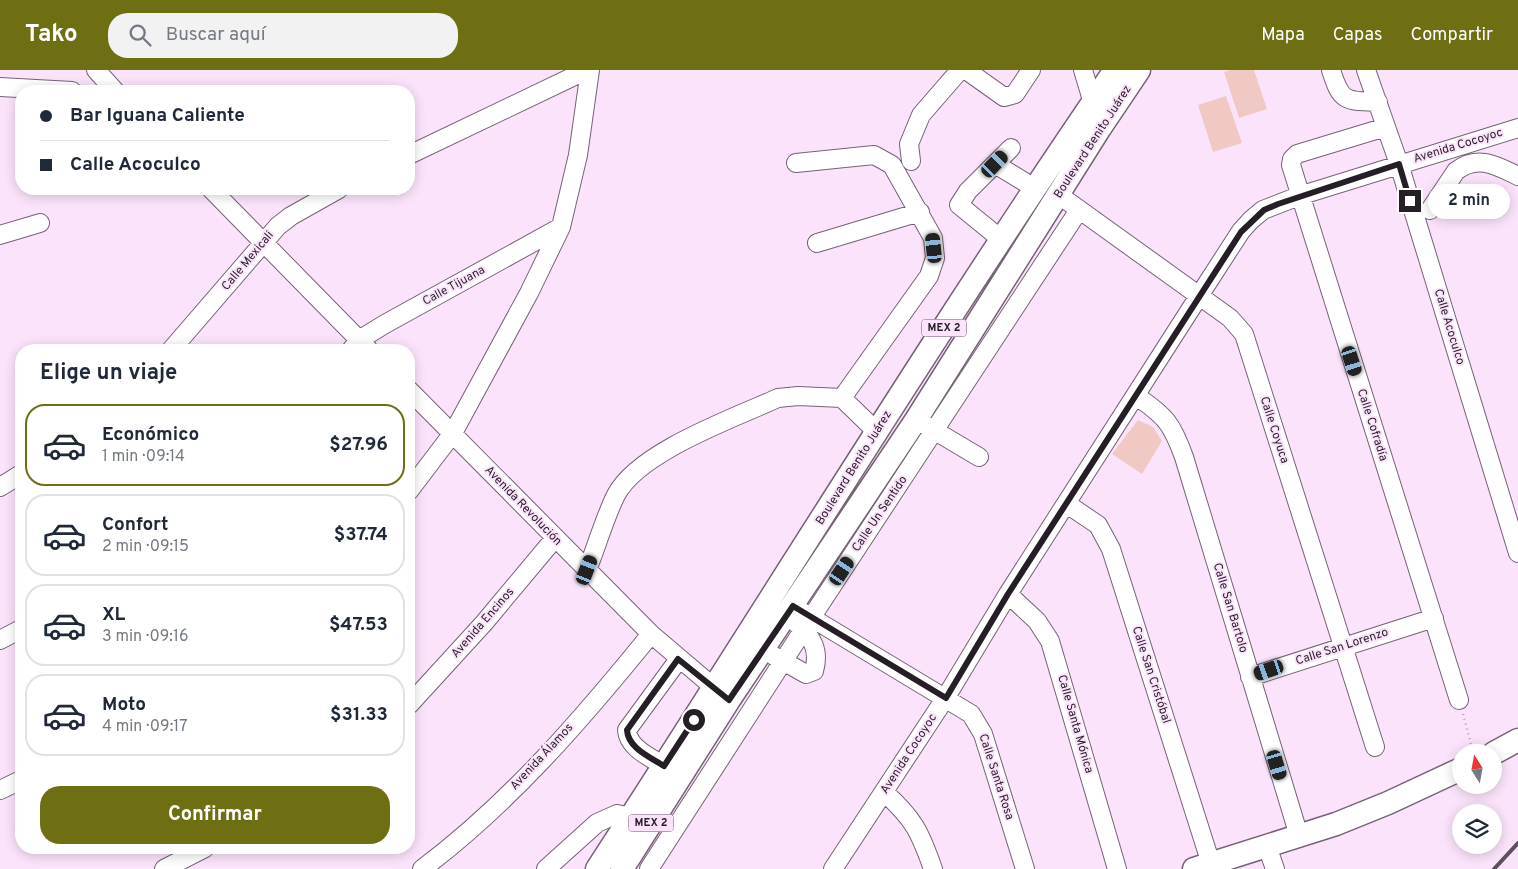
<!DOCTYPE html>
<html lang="es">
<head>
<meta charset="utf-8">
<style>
  body { margin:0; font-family:Overpass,sans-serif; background:#f2f2f3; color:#1f2937; height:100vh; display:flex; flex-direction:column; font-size:19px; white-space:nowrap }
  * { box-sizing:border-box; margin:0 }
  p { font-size:16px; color:#747a83 }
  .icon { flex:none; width:28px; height:28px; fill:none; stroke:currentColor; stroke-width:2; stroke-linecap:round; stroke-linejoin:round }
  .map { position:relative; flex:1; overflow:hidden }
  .details { position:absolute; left:15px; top:274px; width:400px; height:510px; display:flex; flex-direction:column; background:#fff; border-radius:20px; box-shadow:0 2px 12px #0003 }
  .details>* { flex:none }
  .banner { position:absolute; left:15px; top:15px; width:400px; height:110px; border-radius:20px; box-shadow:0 2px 12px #0003; display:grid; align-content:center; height:110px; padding:0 25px; background:#fff }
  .needle { width:32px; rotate:349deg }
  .fabs { position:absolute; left:1452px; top:674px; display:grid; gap:10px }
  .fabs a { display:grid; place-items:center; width:50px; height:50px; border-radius:50%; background:#fff; box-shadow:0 2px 12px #0003; font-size:25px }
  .end { position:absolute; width:22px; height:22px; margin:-11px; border:6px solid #261e26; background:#fff; box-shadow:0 0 0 2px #fff }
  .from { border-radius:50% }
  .bubble { position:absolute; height:35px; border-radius:18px; background:#fff; box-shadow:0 2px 12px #0003; font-size:16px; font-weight:700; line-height:35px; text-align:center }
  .car { position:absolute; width:15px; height:30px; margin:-15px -8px; border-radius:6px; box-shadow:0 0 4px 1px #0007; background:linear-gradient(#222 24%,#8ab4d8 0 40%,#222 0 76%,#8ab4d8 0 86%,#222 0) }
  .banner b { display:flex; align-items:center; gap:18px; height:48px; font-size:19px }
  .banner b+b { border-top:1px solid #e0e1e3 }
  .banner i { width:12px; height:12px; background:#1f2937 }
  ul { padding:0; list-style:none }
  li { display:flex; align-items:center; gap:15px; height:82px; margin:0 10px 8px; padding:0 15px; border:2px solid #e0e1e3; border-radius:20px }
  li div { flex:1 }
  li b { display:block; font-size:19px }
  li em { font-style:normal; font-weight:700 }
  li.selected { border-color:#6d6f12 }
  li>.icon { width:45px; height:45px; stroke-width:1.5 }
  h2 { padding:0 25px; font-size:22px; line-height:60px }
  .action { display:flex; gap:10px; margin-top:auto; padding:10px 25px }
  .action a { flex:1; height:58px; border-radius:20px; background:#6d6f12; color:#fff; font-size:20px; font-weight:700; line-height:58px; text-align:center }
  header { display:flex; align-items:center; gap:30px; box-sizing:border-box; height:70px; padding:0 25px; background:#6d6f12; color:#fff }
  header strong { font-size:24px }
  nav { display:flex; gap:28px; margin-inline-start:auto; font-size:18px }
  .search { width:350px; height:45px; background:#f2f2f3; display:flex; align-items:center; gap:12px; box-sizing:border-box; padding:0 18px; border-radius:20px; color:#747a83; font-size:19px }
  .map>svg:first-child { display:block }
  .green { fill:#f0c9c5 }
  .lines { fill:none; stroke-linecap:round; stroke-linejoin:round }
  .minor-casing { stroke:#766276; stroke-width:20 }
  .major-casing { stroke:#766276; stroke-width:25 }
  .path { stroke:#b7a5b7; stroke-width:2.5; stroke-dasharray:1 4; stroke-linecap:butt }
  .minor { stroke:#fff; stroke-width:18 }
  .major { stroke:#fff; stroke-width:22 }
  .rail { stroke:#5c505c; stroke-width:4 }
  .route { stroke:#261e26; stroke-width:6 }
  .labels { text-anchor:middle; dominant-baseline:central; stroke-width:4; stroke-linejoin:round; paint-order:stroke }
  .shield { fill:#fbe4fb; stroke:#665966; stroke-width:1 }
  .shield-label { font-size:11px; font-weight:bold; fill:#261e26 }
  .street-label { font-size:12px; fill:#261e26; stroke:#fbe4fb }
</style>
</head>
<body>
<header>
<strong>Tako</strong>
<div class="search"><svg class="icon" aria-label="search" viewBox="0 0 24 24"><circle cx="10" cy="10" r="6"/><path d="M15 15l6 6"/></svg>Buscar aquí</div>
<nav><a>Mapa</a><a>Capas</a><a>Compartir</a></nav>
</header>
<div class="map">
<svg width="1518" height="799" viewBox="0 0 1518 799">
  <rect width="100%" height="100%" fill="#fbe4fb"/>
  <path class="green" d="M1230 0H1254L1267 39 1239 48 1224 2Z
    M1226 26 1242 73 1213 82 1198 35Z
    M1138 350 1153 357 1162 371 1142 404 1112 384Z"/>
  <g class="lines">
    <g class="minor-casing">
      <path id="minor" d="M96 0 115 21
        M966 0 1004 27 1015 24 1031 0
        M1083 0 1095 40
        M1331 0C1341 32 1345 31 1378 32
        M1366 0 1399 94 1518 483
        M0 17 72 21
        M1386 57 1297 84 1292 89 1291 95 1459 630
        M409 85 587 0
        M911 91 909 74 921 45 960 0
        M796 93 874 85 892 95 933 168 935 188 929 206 842 328
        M995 94 1036 119
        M211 119 369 280
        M1059 125 1230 248 1244 264 1375 677
        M1430 140 1456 101C1478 84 1497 96 1518 106
        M0 165 40 153
        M1002 170 959 135 968 121 1011 78
        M817 173 920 142
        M171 280 278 156 291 146 339 119
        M351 280 359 270 385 254 561 157
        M409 320 651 564 724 626
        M1136 326C1166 346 1172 354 1184 387L1299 766
        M925 355 979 387
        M0 417 21 404
        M409 421 453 363 529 223 561 157 578 85 590 0
        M1067 434 1098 455 1111 479 1211 794
        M587 500C597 476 604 449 616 425 638 382 734 348 778 328L798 326 842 328 877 362
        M1008 524 1037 551 1050 571 1117 799
        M802 542 971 644 983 664 1025 799
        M0 570 21 559
        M774 586 806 604 814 601C820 580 812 566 796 553
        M1250 607 1434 548
        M409 635 484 553 555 468
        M664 696C650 687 628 678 627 660L679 589
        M0 720 21 710
        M884 722C914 749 920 762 933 799
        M1267 776 1275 799
        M164 799 205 778
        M422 799C509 734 583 648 651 564
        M546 799 597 753 617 744 631 747
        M649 799 811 548 1079 140
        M833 799 946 627 1008 524 1199 226 1241 161 1251 150 1263 140 1299 126 1518 58"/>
    </g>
    <g class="major-casing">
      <path id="major" d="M1494 683 1518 670
        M597 799C770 533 935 262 1115 0
        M622 799 729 630 916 350 1100 58 1139 0
        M1194 799 1336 754 1388 733 1461 699"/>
    </g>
    <path class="path" d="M1463 644 1473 682"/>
    <use href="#minor" class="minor"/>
    <use href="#major" class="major"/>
    <path class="rail" d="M1494 799 1518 773"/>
  </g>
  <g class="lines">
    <path class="route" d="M694 650 664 696C650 687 628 678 627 660L678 589 729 630 793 536 946 628 1008 524 1241 162 1264 140 1278 134 1399 94 1410 131"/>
  </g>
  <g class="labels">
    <g class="shield">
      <rect x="921.5" y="249.5" width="45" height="17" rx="4"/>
      <rect x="628.5" y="744.5" width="45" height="17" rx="4"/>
    </g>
    <g class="shield-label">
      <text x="944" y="258">MEX 2</text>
      <text x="651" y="753">MEX 2</text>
    </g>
    <g class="street-label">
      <text transform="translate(1093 72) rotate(-57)">Boulevard Benito Juárez</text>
      <text transform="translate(1458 76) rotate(-17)">Avenida Cocoyoc</text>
      <text transform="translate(248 191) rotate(-50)">Calle Mexicali</text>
      <text transform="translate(454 216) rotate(-29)">Calle Tijuana</text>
      <text transform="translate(1449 257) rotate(73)">Calle Acoculco</text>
      <text transform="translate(1372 355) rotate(72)">Calle Cofradía</text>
      <text transform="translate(1274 360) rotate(72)">Calle Coyuca</text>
      <text transform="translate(854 398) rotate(-58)">Boulevard Benito Juárez</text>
      <text transform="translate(523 436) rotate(46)">Avenida Revolución</text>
      <text transform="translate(880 444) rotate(-56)">Calle Un Sentido</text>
      <text transform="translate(1230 538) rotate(73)">Calle San Bartolo</text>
      <text transform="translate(483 553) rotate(-49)">Avenida Encinos</text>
      <text transform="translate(1342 577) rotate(-18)">Calle San Lorenzo</text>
      <text transform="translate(1151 605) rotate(72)">Calle San Cristóbal</text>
      <text transform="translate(1075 654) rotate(74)">Calle Santa Mónica</text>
      <text transform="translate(909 684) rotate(-57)">Avenida Cocoyoc</text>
      <text transform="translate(542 687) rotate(-47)">Avenida Álamos</text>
      <text transform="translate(996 707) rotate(72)">Calle Santa Rosa</text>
    </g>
  </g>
</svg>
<div class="fabs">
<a><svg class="needle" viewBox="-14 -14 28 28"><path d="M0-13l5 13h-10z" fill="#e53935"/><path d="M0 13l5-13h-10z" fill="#747a83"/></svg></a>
<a><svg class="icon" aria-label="layers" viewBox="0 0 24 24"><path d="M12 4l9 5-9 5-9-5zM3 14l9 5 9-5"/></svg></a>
</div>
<i class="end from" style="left:694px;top:650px"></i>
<i class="end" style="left:1410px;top:131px"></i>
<div class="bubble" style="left:1428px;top:114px;width:82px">2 min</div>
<i class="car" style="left:995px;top:94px;rotate:44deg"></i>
<i class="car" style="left:934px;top:178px;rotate:354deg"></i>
<i class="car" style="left:1352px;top:291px;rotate:162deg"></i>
<i class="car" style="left:587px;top:500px;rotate:21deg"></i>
<i class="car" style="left:842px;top:501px;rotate:34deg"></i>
<i class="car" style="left:1269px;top:600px;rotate:251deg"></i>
<i class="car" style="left:1277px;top:695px;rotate:163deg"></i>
<div class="banner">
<b><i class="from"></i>Bar Iguana Caliente</b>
<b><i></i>Calle Acoculco</b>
</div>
<section class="details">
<h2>Elige un viaje</h2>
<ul>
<li class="selected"><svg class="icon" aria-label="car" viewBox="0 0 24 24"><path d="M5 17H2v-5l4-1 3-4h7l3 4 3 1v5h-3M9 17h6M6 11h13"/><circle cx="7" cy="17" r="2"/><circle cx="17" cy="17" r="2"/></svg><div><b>Económico</b><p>1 min · 09:14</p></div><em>$27.96</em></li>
<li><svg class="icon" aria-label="car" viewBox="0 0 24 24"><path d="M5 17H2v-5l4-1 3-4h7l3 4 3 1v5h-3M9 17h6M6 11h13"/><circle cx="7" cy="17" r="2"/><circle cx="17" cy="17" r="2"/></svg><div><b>Confort</b><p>2 min · 09:15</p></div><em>$37.74</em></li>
<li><svg class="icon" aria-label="car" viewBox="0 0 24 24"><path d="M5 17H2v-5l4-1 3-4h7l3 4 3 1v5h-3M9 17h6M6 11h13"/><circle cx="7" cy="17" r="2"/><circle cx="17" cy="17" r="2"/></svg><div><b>XL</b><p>3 min · 09:16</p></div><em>$47.53</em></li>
<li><svg class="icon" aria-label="car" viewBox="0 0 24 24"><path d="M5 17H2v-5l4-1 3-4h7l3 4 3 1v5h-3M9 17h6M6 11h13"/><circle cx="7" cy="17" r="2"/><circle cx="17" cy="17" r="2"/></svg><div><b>Moto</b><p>4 min · 09:17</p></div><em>$31.33</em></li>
</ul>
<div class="action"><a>Confirmar</a></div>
</section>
</div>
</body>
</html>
